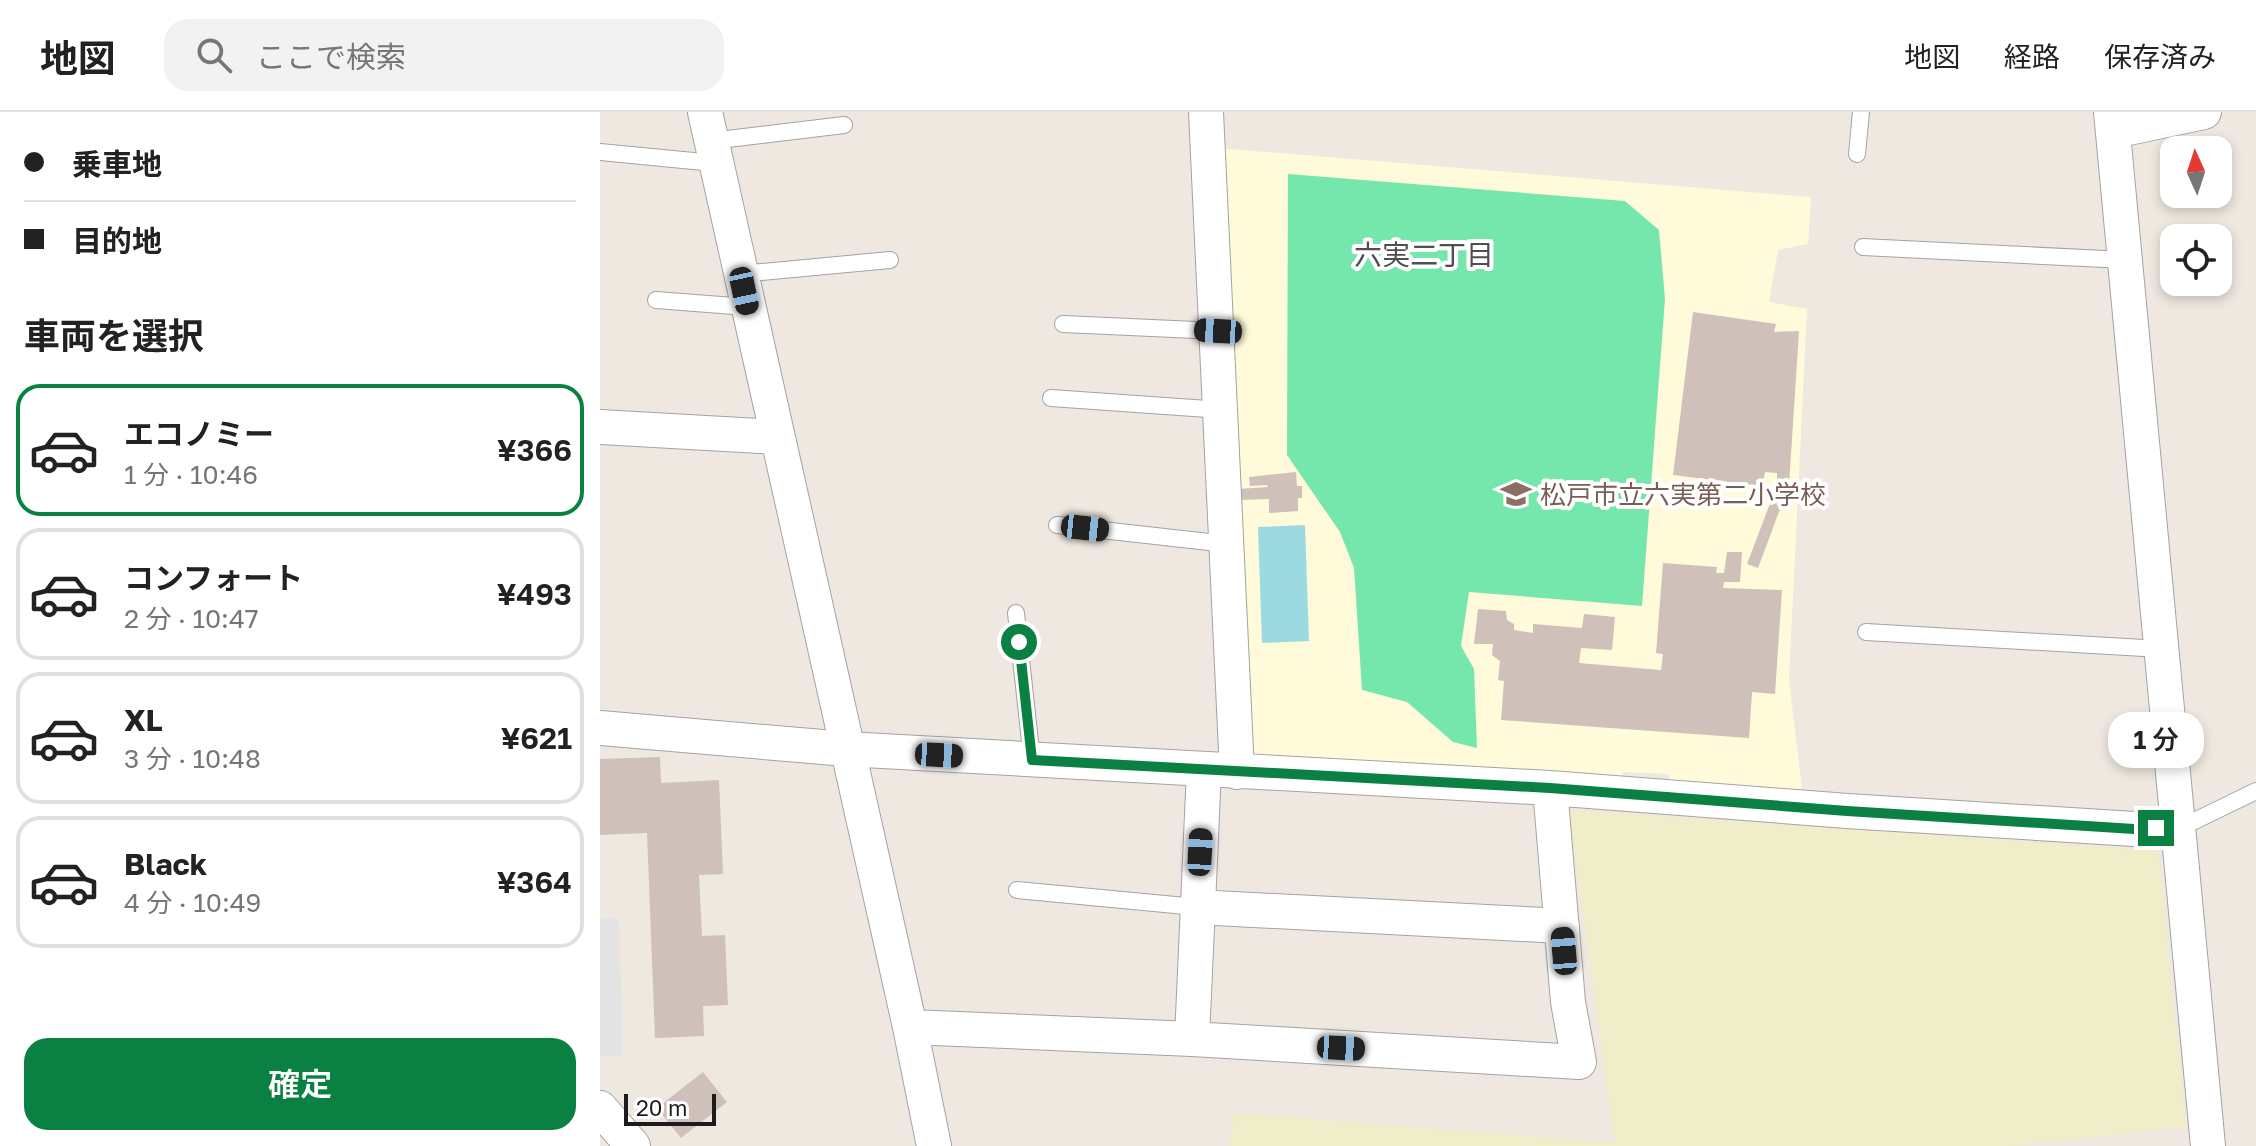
<!DOCTYPE html>
<html lang="ja">
<head>
<meta charset="utf-8">
<style>
  body { margin:0; font-family:"Golos Text","Noto Sans JP",sans-serif; background:#f2f2f2; color:#222; height:100vh; display:flex; flex-direction:column; font-size:30px; white-space:nowrap }
  * { box-sizing:border-box; margin:0 }
  p { font-size:26px; color:#767676 }
  .icon { flex:none; width:44px; height:44px; fill:none; stroke:currentColor; stroke-width:2; stroke-linecap:round; stroke-linejoin:round }
  .map { position:relative; flex:1; overflow:hidden }
  .side { display:flex; flex-direction:column; background:#fff; width:600px }
  .side>* { flex:none }
  .banner { display:grid; align-content:center; height:176px; padding:0 24px; background:#fff }
  .needle { width:52px; rotate:357deg }
  .fabs { position:absolute; left:1560px; top:24px; display:grid; gap:16px }
  .fabs a { display:grid; place-items:center; width:72px; height:72px; border-radius:16px; background:#fff; box-shadow:0 4px 12px #0003; font-size:40px }
  .scale { position:absolute; left:24px; bottom:20px; width:92px; box-sizing:border-box; padding-left:8px; border:4px solid #1c1c1c; border-top:0; font-size:22px; line-height:28px; white-space:nowrap; color:#1c1c1c; -webkit-text-stroke:6px #fff; paint-order:stroke }
  .end { position:absolute; width:36px; height:36px; margin:-18px; border:10px solid #0b8043; background:#fff; box-shadow:0 0 0 4px #fff }
  .from { border-radius:50% }
  .bubble { position:absolute; height:56px; border-radius:24px; background:#fff; box-shadow:0 4px 12px #0003; font-size:26px; font-weight:600; line-height:56px; text-align:center }
  .car { position:absolute; width:24px; height:48px; margin:-24px -12px; border-radius:10px; box-shadow:0 0 6px 2px #0007; background:linear-gradient(#222 24%,#8ab4d8 0 40%,#222 0 76%,#8ab4d8 0 86%,#222 0) }
  .banner b { display:flex; align-items:center; gap:28px; height:76px; font-size:30px }
  .banner b+b { border-top:2px solid #e0e0e0 }
  .banner i { width:20px; height:20px; background:#222 }
  ul { padding:0; list-style:none }
  li { display:flex; align-items:center; gap:24px; height:132px; margin:0 16px 12px; padding:0 8px; border:4px solid #e0e0e0; border-radius:24px }
  li div { flex:1 }
  li b { display:block; font-size:30px }
  li em { font-style:normal; font-weight:600 }
  li.selected { border-color:#0b8043 }
  li>.icon { width:72px; height:72px; stroke-width:1.5 }
  h2 { padding:0 24px; font-size:36px; line-height:96px }
  .cta { display:flex; gap:16px; margin-top:auto; padding:16px 24px }
  .cta a { flex:1; height:92px; border-radius:24px; background:#0b8043; color:#fff; font-size:32px; font-weight:600; line-height:92px; text-align:center }
  header { display:flex; align-items:center; gap:48px; box-sizing:border-box; height:112px; padding:0 40px; background:#fff; border-bottom:2px solid #e0e0e0 }
  header strong { font-size:38px }
  nav { display:flex; gap:44px; margin-inline-start:auto; font-size:28px }
  .search { width:560px; height:72px; background:#f2f2f2; display:flex; align-items:center; gap:20px; box-sizing:border-box; padding:0 28px; border-radius:24px; color:#767676; font-size:30px }
  main { display:flex; flex:1; min-height:0 }
  .map>svg:first-child { display:block }
  .education { fill:#fffad9 }
  .farmland { fill:#f0eec9 }
  .pitch { fill:#75e7ad }
  .parking { fill:#e4e4e4 }
  .water { fill:#9bdae1 }
  .building { fill:#cfc0b9 }
  .lines { fill:none; stroke-linecap:round; stroke-linejoin:round }
  .lane-casing { stroke:#a3a3a3; stroke-width:18 }
  .street-casing { stroke:#a3a3a3; stroke-width:36 }
  .lane { stroke:#fff; stroke-width:16 }
  .street { stroke:#fff; stroke-width:34 }
  .route { stroke:#0b8043; stroke-width:10 }
  .labels { text-anchor:middle; dominant-baseline:central; stroke-width:8; stroke-linejoin:round; paint-order:stroke }
  .education-label { font-size:26px; fill:#785e54; stroke:#fff; text-anchor:start }
  .neighbourhood-label { font-size:28px; fill:#4f4f4f; stroke:#fff }
</style>
</head>
<body>
<header>
<strong>地図</strong>
<div class="search"><svg class="icon" aria-label="search" viewBox="0 0 24 24"><circle cx="10" cy="10" r="6"/><path d="M15 15l6 6"/></svg>ここで検索</div>
<nav><a>地図</a><a>経路</a><a>保存済み</a></nav>
</header>
<main>
<section class="side">
<div class="banner">
<b><i class="from"></i>乗車地</b>
<b><i></i>目的地</b>
</div>
<h2>車両を選択</h2>
<ul>
<li class="selected"><svg class="icon" aria-label="car" viewBox="0 0 24 24"><path d="M5 17H2v-5l4-1 3-4h7l3 4 3 1v5h-3M9 17h6M6 11h13"/><circle cx="7" cy="17" r="2"/><circle cx="17" cy="17" r="2"/></svg><div><b>エコノミー</b><p>1 分 · 10:46</p></div><em>¥366</em></li>
<li><svg class="icon" aria-label="car" viewBox="0 0 24 24"><path d="M5 17H2v-5l4-1 3-4h7l3 4 3 1v5h-3M9 17h6M6 11h13"/><circle cx="7" cy="17" r="2"/><circle cx="17" cy="17" r="2"/></svg><div><b>コンフォート</b><p>2 分 · 10:47</p></div><em>¥493</em></li>
<li><svg class="icon" aria-label="car" viewBox="0 0 24 24"><path d="M5 17H2v-5l4-1 3-4h7l3 4 3 1v5h-3M9 17h6M6 11h13"/><circle cx="7" cy="17" r="2"/><circle cx="17" cy="17" r="2"/></svg><div><b>XL</b><p>3 分 · 10:48</p></div><em>¥621</em></li>
<li><svg class="icon" aria-label="car" viewBox="0 0 24 24"><path d="M5 17H2v-5l4-1 3-4h7l3 4 3 1v5h-3M9 17h6M6 11h13"/><circle cx="7" cy="17" r="2"/><circle cx="17" cy="17" r="2"/></svg><div><b>Black</b><p>4 分 · 10:49</p></div><em>¥364</em></li>
</ul>
<div class="cta"><a>確定</a></div>
</section>
<div class="map">
<svg width="1656" height="1034" viewBox="0 0 1656 1034">
  <rect width="100%" height="100%" fill="#efe8e0"/>
  <path class="education" d="M617 36 1211 85 1208 132 1178 138 1169 190 1207 197 1189 567 1203 686 1068 676 1069 662 1023 660 1022 668 645 646Z"/>
  <path class="farmland" d="M969 698 1558 739 1586 1015 1409 1034H630L634 1001 1015 1031Z"/>
  <path class="pitch" d="M688 62 1025 89 1059 118 1065 187 1042 494 869 480 861 534 874 557 877 636 853 630 807 590 762 578 754 456 740 420 687 343Z"/>
  <path class="parking" d="M19 806 23 943 0 944V807Z"/>
  <path class="water" d="M705 413 709 529 662 531 658 415Z"/>
  <path class="building" d="M1093 200 1176 212 1174 220 1199 219 1189 373 1158 456 1147 452 1177 373V361L1165 360 1162 374 1073 363Z
    M696 360 697 374H702V386H698V399L669 401V387L639 388 638 377 668 375 667 373 650 374 649 365Z
    M1127 440H1142L1140 470H1124L1123 476 1182 478 1175 582 1152 580 1149 626 901 608 904 569 898 568 900 549 892 543 893 532H874L878 497 906 499 907 508 914 512V518L933 521V512L982 516 984 502 1015 505 1012 538 981 536 979 551 1061 558 1063 542 1056 541 1063 451 1117 455 1116 461H1124Z
    M60 645 61 671 119 668 123 762 99 763 102 824 125 823 128 893 103 894 104 924 55 926 47 721 0 723V647Z
    M103 960 127 990 81 1026 57 996Z"/>
  <g class="lines">
    <g class="lane-casing">
      <path id="lane" d="M111 29 244 13
        M0 40 114 51
        M1257 42 1261 0
        M1263 135 1525 148
        M141 162 290 148
        M56 188 147 195
        M463 212 618 219
        M451 286 622 298
        M457 413 627 432
        M416 501 432 648
        M1266 520 1561 537
        M1578 717 1656 679
        M417 778 596 795"/>
    </g>
    <g class="street-casing">
      <path id="street" d="M105 0 310 915 334 1034
        M606 0 637 660
        M1511 0 1608 1034
        M1514 19 1604 0
        M0 315 176 325
        M0 616 246 637 950 676 1247 699 1534 717 1578 714
        M596 795 962 814
        M310 915 592 927 979 950 968 890 950 676
        M592 927 604 658
        M0 996 33 1034"/>
    </g>
    <use href="#lane" class="lane"/>
    <use href="#street" class="street"/>
  </g>
  <g class="lines">
    <path class="route" d="M419 530 432 648 950 676 1247 699 1534 717 1556 716"/>
  </g>
  <defs>
    <g id="school-bare" transform="scale(2.4)"><path d="M0-5L7-2L0 1L-7-2ZM-4 1L0 2.5L4 1V4Q0 6-4 4Z" fill="#8d6e63" stroke="#fff" stroke-width="2.5" paint-order="stroke"/></g>
  </defs>
  <g fill-rule="evenodd">
    <use href="#school-bare" x="916" y="382"/>
  </g>
  <g class="labels">
    <g class="education-label">
      <text x="940" y="382">松戸市立六実第二小学校</text>
    </g>
    <g class="neighbourhood-label">
      <text x="824" y="142">六実二丁目</text>
    </g>
  </g>
</svg>
<div class="fabs">
<a><svg class="needle" viewBox="-14 -14 28 28"><path d="M0-13l5 13h-10z" fill="#e53935"/><path d="M0 13l5-13h-10z" fill="#767676"/></svg></a>
<a><svg class="icon" aria-label="locate" viewBox="0 0 24 24"><circle cx="12" cy="12" r="6"/><path d="M12 2v4M12 18v4M2 12h4M18 12h4"/></svg></a>
</div>
<div class="scale">20 m</div>
<i class="end from" style="left:419px;top:530px"></i>
<i class="end" style="left:1556px;top:716px"></i>
<div class="bubble" style="left:1508px;top:600px;width:96px">1 分</div>
<i class="car" style="left:144px;top:179px;rotate:168deg"></i>
<i class="car" style="left:618px;top:219px;rotate:273deg"></i>
<i class="car" style="left:485px;top:416px;rotate:96deg"></i>
<i class="car" style="left:339px;top:643px;rotate:93deg"></i>
<i class="car" style="left:600px;top:740px;rotate:3deg"></i>
<i class="car" style="left:964px;top:839px;rotate:355deg"></i>
<i class="car" style="left:741px;top:936px;rotate:93deg"></i>
</div>
</main>
</body>
</html>
